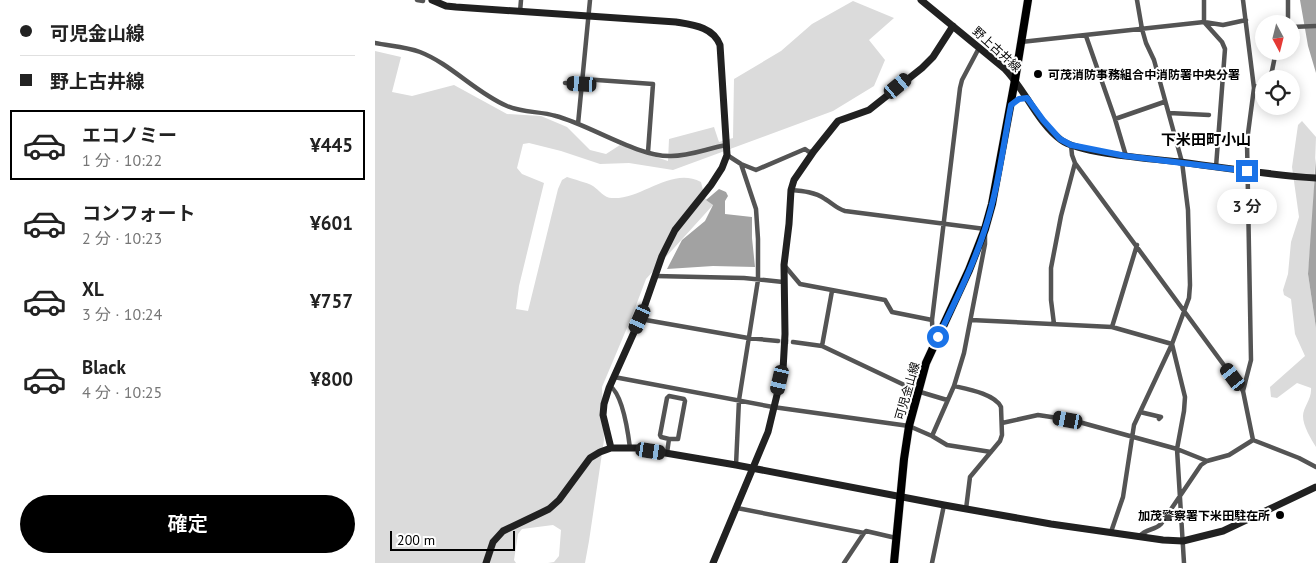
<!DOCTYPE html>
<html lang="ja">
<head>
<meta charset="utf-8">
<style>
  body { margin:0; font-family:"PT Sans","Noto Sans JP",sans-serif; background:#f2f2f2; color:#222; height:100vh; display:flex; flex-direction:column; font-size:19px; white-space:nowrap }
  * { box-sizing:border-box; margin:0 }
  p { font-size:16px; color:#767676 }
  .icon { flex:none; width:28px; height:28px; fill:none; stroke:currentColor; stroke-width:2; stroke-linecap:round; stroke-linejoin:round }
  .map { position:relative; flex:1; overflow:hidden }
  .details { display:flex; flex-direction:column; background:#fff; width:375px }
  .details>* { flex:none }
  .guide { display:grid; align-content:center; height:110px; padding:0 20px; background:#fff }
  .needle { width:32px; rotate:173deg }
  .tools { position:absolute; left:880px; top:15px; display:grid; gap:10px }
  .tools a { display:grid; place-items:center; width:45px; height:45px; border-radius:50%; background:#fff; box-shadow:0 2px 12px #0003; font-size:25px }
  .scale { position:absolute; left:15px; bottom:12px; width:125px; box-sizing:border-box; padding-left:5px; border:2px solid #000; border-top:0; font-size:14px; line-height:18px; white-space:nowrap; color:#000; -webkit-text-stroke:4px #fff; paint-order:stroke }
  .end { position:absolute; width:22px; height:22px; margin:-11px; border:6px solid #1a73e8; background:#fff; box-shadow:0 0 0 2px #fff }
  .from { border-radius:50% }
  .bubble { position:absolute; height:35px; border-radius:18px; background:#fff; box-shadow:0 2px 12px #0003; font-size:16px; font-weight:600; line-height:35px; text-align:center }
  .car { position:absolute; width:15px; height:30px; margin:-15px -8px; border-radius:6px; box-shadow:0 0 4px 1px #0007; background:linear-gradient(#222 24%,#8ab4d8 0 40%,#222 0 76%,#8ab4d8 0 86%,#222 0) }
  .guide b { display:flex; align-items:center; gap:18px; height:48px; font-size:19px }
  .guide b+b { border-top:1px solid #e0e0e0 }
  .guide i { width:12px; height:12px; background:#222 }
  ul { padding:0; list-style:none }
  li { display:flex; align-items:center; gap:15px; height:70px; margin:0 10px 8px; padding:0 10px; border:2px solid transparent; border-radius:0px }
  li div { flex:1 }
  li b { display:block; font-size:19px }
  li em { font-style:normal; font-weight:600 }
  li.on { border-color:#000 }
  li>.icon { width:45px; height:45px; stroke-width:1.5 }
  .action { display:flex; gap:10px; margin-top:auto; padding:10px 20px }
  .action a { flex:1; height:58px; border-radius:30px; background:#000; color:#fff; font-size:20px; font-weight:600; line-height:58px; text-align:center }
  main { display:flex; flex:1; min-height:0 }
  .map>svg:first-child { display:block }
  .green { fill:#dbdbdb }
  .water { fill:#a2a2a2 }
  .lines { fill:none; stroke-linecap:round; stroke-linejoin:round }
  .street-tunnel { stroke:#d9d9d9; stroke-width:4.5; stroke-dasharray:4.5 2; stroke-linecap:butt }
  .primary-casing { stroke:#dbdbdb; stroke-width:9 }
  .street { stroke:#545454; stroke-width:4.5 }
  .secondary { stroke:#212121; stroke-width:7 }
  .primary { stroke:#000; stroke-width:8 }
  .route { stroke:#1a73e8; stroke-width:6 }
  .poi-dot { fill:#000; stroke:#fff; stroke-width:2 }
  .labels { text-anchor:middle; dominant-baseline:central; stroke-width:4; stroke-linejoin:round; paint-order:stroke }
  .street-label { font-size:12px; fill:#000; stroke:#fff }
  .poi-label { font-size:12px; font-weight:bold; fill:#000; stroke:#fff; text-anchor:start }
  .quarter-label { font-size:15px; font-weight:bold; fill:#000; stroke:#fff }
</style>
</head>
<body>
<main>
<section class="details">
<div class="guide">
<b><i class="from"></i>可児金山線</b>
<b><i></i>野上古井線</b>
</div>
<ul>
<li class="on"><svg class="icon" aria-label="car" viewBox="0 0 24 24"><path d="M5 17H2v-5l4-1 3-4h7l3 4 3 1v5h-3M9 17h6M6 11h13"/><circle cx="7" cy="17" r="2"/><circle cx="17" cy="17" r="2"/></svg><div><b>エコノミー</b><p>1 分 · 10:22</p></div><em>¥445</em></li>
<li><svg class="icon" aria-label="car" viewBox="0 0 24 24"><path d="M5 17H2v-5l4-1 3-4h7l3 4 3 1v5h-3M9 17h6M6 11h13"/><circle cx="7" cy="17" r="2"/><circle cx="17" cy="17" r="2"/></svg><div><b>コンフォート</b><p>2 分 · 10:23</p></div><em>¥601</em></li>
<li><svg class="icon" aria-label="car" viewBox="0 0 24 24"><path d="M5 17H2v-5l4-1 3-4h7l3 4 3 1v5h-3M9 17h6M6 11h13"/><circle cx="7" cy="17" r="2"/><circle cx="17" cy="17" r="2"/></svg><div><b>XL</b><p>3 分 · 10:24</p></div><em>¥757</em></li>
<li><svg class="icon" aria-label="car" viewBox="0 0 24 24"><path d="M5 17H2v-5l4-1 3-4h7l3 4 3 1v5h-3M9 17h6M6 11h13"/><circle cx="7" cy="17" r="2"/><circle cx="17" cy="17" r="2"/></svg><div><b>Black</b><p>4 分 · 10:25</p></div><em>¥800</em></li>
</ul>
<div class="action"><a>確定</a></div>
</section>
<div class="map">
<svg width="941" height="563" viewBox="0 0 941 563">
  <rect width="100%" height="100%" fill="#fff"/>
  <path class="green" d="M478 1 519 18 494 40 510 60 499 86 458 111 298 170 254 163 225 164 186 151 154 143 148 144 142 168 147 174 169 183 144 286 141 309 153 311 183 189 187 180 192 177C200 180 211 182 218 186 224 190 229 198 237 198 267 200 296 166 326 182L330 198 338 205 271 279 257 316 227 387 229 440 214 541 210 563H173L179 562 184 556 186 530 178 525 147 529 143 534 139 560 141 563H0V51L26 57 17 92 37 96 79 85 132 114 166 116 192 127 215 150 231 154 245 145 293 161 294 139 339 127 344 142 358 138 359 79 406 51 437 24Z
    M927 121 941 137 938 217 933 274 941 328V447C936 439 928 426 928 416 928 407 937 399 936 388L922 383 902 398 896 397 895 387 930 356 920 334 916 299 909 295 908 290 913 274 916 242 924 217 917 167 923 125Z"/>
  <path class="water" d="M925 0H941V73L933 46Z
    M941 158V328L933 274Z
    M344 189 351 192 353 196 350 201V214L377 217V238L380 267 338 266 292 269 307 240 330 221 338 205 331 200Z"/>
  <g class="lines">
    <path class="street-tunnel" d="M403 341 418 342"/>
    <g class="primary-casing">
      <path id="primary" d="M519 563 529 459 534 426 551 363 594 270 610 229 617 204 640 80 653 0"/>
    </g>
    <path class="street" d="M42 0 48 1
      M829 0V22L847 42 850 49 841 167
      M868 0 879 88 872 141 876 360 868 391
      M145 12 146 0
      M910 24 913 18V0
      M916 27 941 26
      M711 36 740 119 751 156
      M646 42 829 22 848 25 871 20
      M0 43C15 46 31 47 45 52 76 64 101 93 132 106 148 113 165 111 181 116 215 125 263 157 296 156 316 156 333 148 352 145
      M208 79 278 84 273 152
      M893 79 897 71 901 51
      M190 83 207 84
      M879 88 889 83
      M636 105 644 99 653 98
      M794 113 834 115
      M740 119 789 102
      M203 124 215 0
      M696 145 697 155 700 163 868 391 878 440
      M352 155 366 164 381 170 430 149 434 152 439 151
      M416 190C428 191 440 192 450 199 457 203 462 209 470 211L610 229V244L589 353 579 386 557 436
      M409 265 425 284 510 300 517 312 557 320
      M280 276 369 278 408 282
      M265 319 373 338 403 341
      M596 320 737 327 797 344
      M679 324 676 300V268L686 216 700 163
      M737 327 762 245
      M418 342 447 346 542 391 572 400
      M558 344 557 320 585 88 587 80 604 48
      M797 344 810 397 809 411 802 449 809 563
      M447 346 457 291
      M239 377 398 407 534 426 557 436 572 445 616 452
      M235 386C248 395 253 432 255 448
      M579 386C592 389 620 394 626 407L627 435 625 441 595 477 591 509
      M765 412 786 417 784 419
      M627 423 663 415 683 418 704 422 802 449 832 461
      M878 440 924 458 941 467
      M292 453 294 439H303L310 401 309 399 294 396 292 398 285 435 286 437 294 439
      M361 465 364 400 383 280V239L381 209 366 164
      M362 508 489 533 491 531 521 538
      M736 532 748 497 759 425 797 344 814 298 815 285 813 210 807 162 779 60 771 43 767 29 762 0
      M764 537C772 527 778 532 786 524L826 465 832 461 854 455 878 440
      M469 563 489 533
      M557 563 569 505"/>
    <path class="secondary" d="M57 0 71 6 81 7 301 22C319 25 338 27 345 45L352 155 347 168 336 185 300 230 287 256 265 319 234 388 229 404 228 415 236 448
      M546 0 630 69C651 91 662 122 686 140 705 154 779 159 805 162 851 168 895 175 941 178
      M111 563 118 542 128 531 174 509 184 500 215 458 225 452 236 448H261L361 465 569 505 676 524 788 540 808 541 848 531 941 487
      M338 563 393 432 408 370 410 334 409 265 414 224 416 190 419 180 439 151 463 121 494 110 547 68 558 57 578 26"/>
    <use href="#primary" class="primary"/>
  </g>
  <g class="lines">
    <path class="route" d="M563 337C580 302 598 266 610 229 623 189 628 146 636 105L644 99 652 98 668 120 685 139 696 145 751 156 872 171"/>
  </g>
  <g class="poi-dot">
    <circle cx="663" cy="74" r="5"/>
    <circle cx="905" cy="515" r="5"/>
  </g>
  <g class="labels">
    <g class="street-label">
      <text transform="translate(622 49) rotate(42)">野上古井線</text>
      <text transform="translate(532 391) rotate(-74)">可児金山線</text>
    </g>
    <g class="poi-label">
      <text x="673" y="74">可茂消防事務組合中消防署中央分署</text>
      <text x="895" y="515" text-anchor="end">加茂警察署下米田駐在所</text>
    </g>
    <g class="quarter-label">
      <text x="831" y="139">下米田町小山</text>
    </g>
  </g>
</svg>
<div class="tools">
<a><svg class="needle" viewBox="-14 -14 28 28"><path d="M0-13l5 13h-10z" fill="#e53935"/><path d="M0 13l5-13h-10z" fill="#767676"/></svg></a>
<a><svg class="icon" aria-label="locate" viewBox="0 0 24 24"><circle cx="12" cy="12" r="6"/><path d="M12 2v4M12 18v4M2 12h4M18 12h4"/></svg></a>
</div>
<div class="scale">200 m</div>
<i class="end from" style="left:563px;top:337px"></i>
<i class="end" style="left:872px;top:171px"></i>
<div class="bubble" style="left:842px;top:189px;width:60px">3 分</div>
<i class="car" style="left:207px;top:84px;rotate:273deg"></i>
<i class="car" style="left:523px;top:86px;rotate:50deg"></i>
<i class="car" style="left:265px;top:319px;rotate:204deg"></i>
<i class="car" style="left:858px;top:377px;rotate:323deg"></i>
<i class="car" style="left:405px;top:380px;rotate:193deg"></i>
<i class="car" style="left:693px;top:420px;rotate:281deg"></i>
<i class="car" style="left:276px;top:451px;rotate:99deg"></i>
</div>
</main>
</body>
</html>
